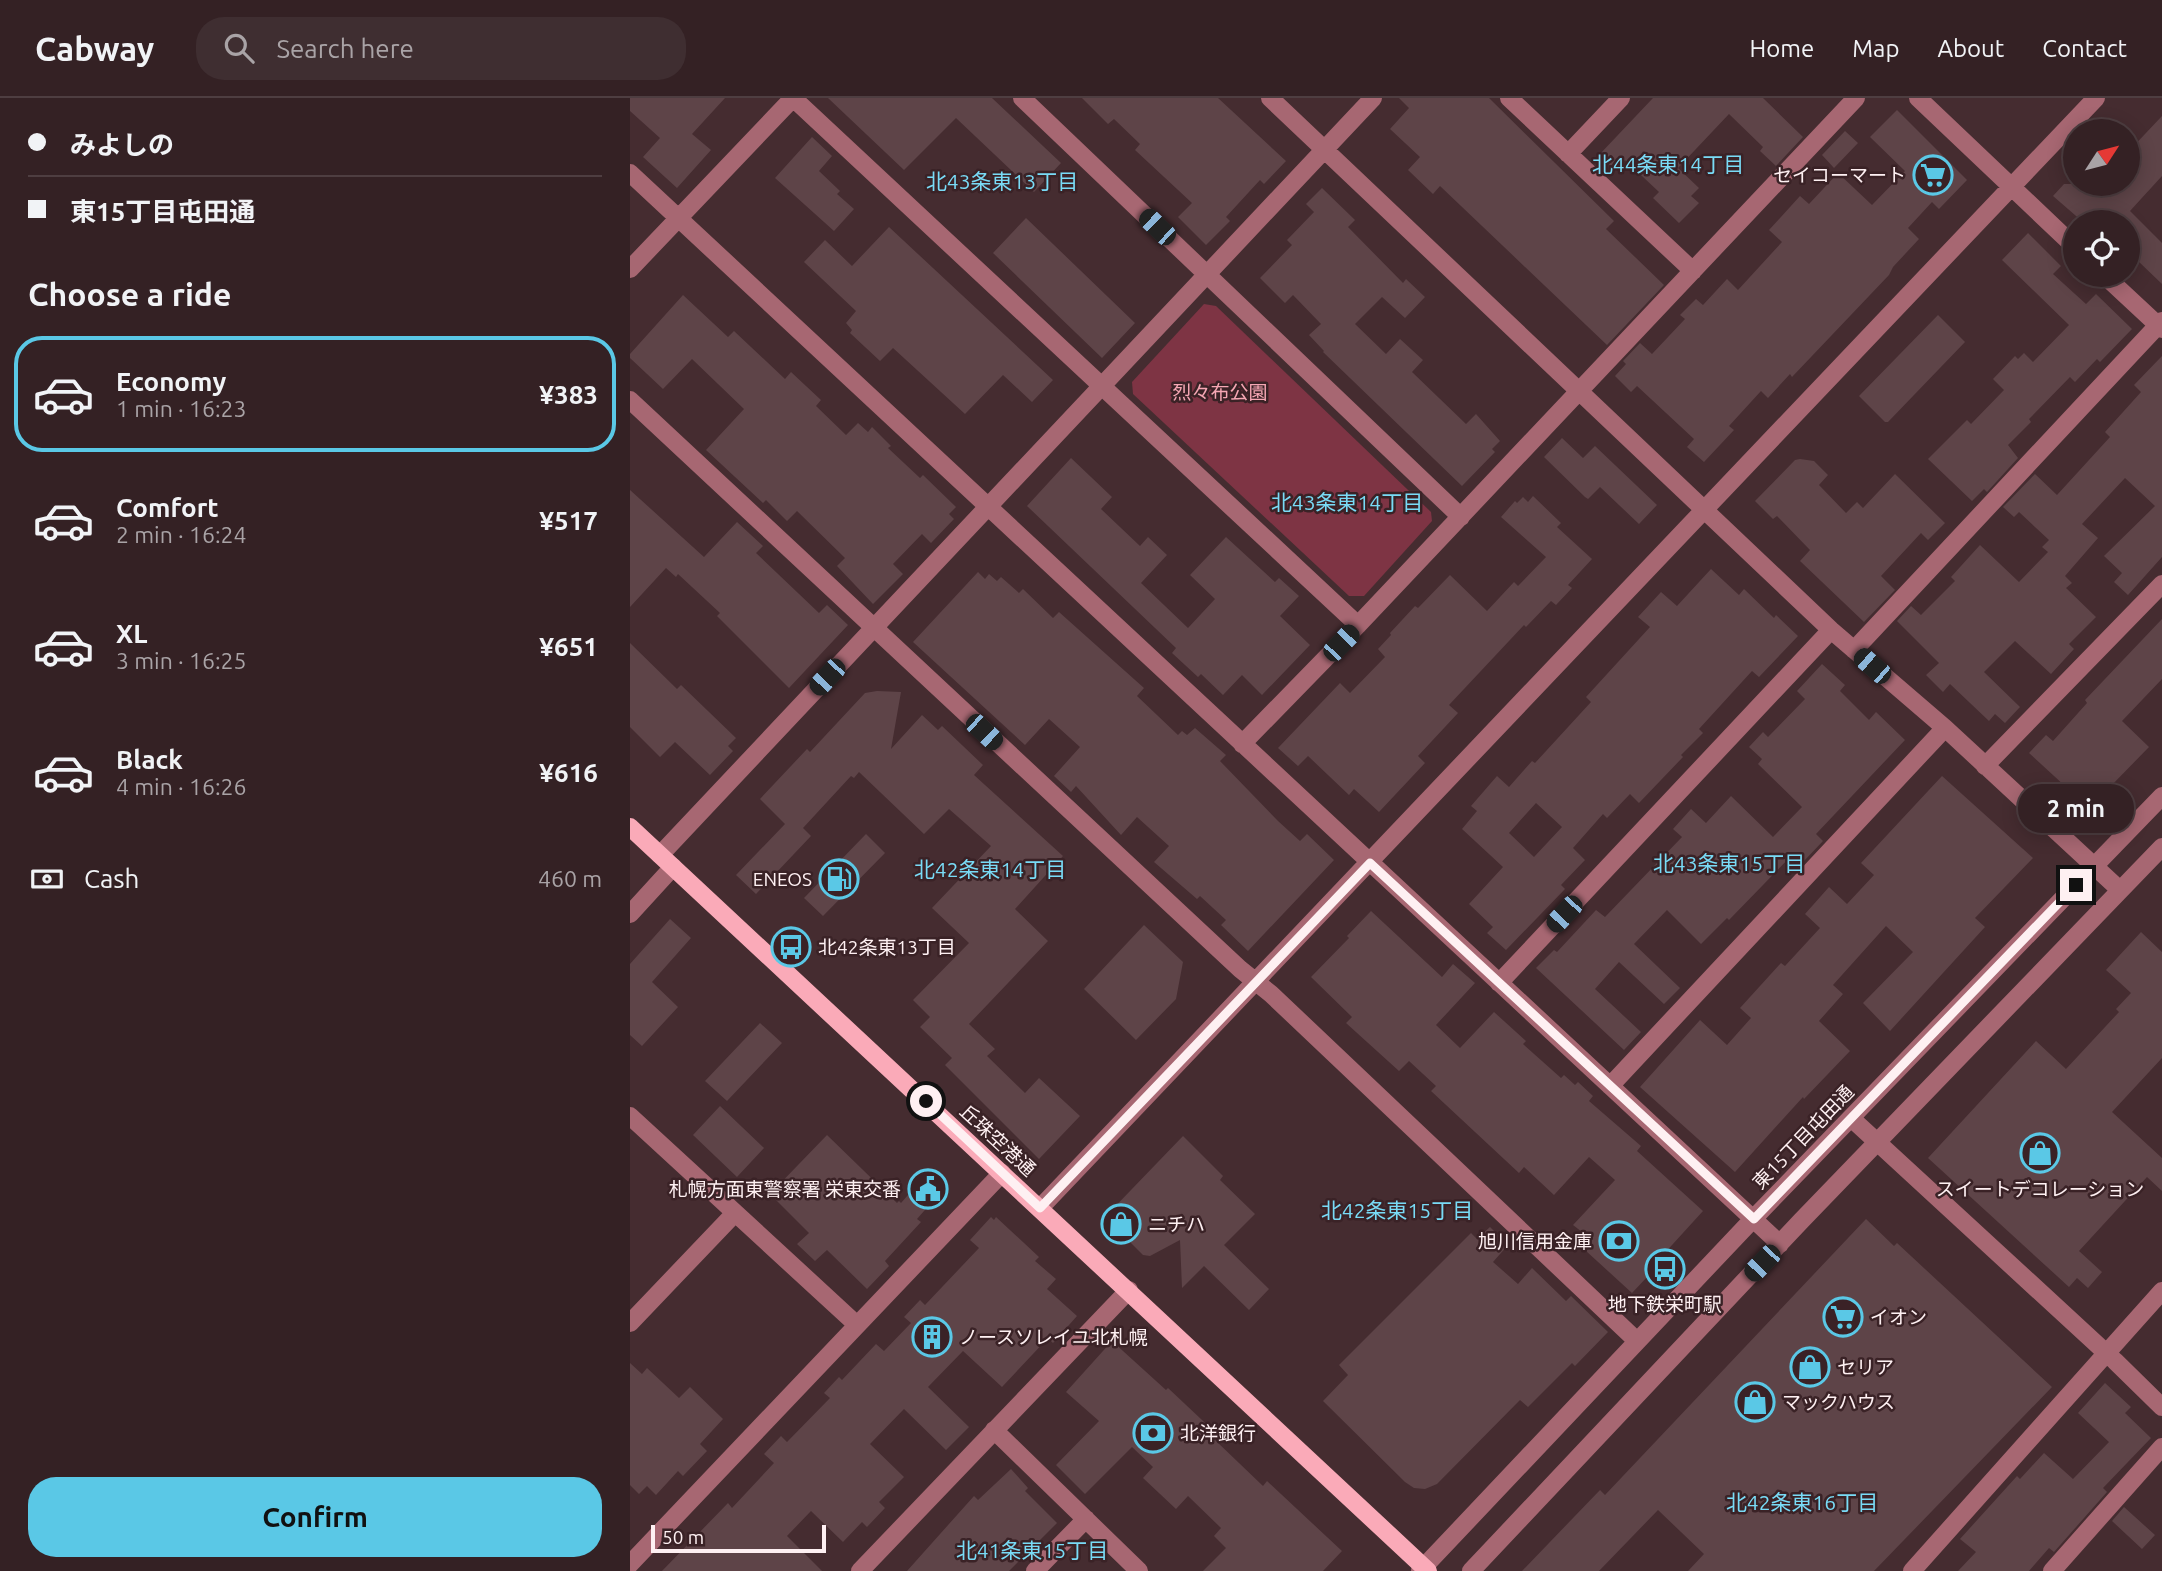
<!DOCTYPE html>
<html lang="en">
<head>
<meta charset="utf-8">
<style>
  body { margin:0; font-family:Ubuntu,"Noto Sans JP",sans-serif; background:#3f2e31; color:#f1f3f6; height:100vh; display:flex; flex-direction:column; font-size:26px; white-space:nowrap }
  * { box-sizing:border-box; margin:0 }
  p { font-size:23px; color:#a9a3a6 }
  .icon { flex:none; width:38px; height:38px; fill:none; stroke:currentColor; stroke-width:2; stroke-linecap:round; stroke-linejoin:round }
  .map { position:relative; flex:1; overflow:hidden }
  .sheet { display:flex; flex-direction:column; background:#342124; width:630px }
  .sheet>* { flex:none }
  .banner { display:grid; align-content:center; height:154px; padding:0 28px; background:#342124 }
  .needle { width:46px; rotate:54deg }
  .buttons { position:absolute; left:1433px; top:21px; display:grid; gap:14px }
  .buttons a { display:grid; place-items:center; width:77px; height:77px; border-radius:50%; background:#342124; box-shadow:0 4px 18px #0003,0 0 0 2px #4e3e41; font-size:35px }
  .scale { position:absolute; left:21px; bottom:18px; width:175px; box-sizing:border-box; padding-left:7px; border:4px solid #fef0f2; border-top:0; font-size:19px; line-height:24px; white-space:nowrap; color:#fef0f2; -webkit-text-stroke:5px #3a2226; paint-order:stroke }
  .end { position:absolute; width:32px; height:32px; margin:-16px; border:9px solid #fef0f2; background:#111; box-shadow:0 0 0 4px #111 }
  .from { border-radius:50% }
  .bubble { position:absolute; height:49px; border-radius:24px; background:#342124; box-shadow:0 4px 18px #0003,0 0 0 2px #4e3e41; font-size:23px; font-weight:600; line-height:49px; text-align:center }
  .car { position:absolute; width:21px; height:42px; margin:-21px -10px; border-radius:9px; box-shadow:0 0 5px 2px #0007; background:linear-gradient(#222 24%,#8ab4d8 0 40%,#222 0 76%,#8ab4d8 0 86%,#222 0) }
  .banner b { display:flex; align-items:center; gap:24px; height:66px; font-size:26px }
  .banner b+b { border-top:2px solid #4e3e41 }
  .banner i { width:18px; height:18px; background:#f1f3f6 }
  ul { padding:0; list-style:none }
  li { display:flex; align-items:center; gap:21px; height:116px; margin:0 14px 10px; padding:0 14px; border:4px solid transparent; border-radius:28px }
  li div { flex:1 }
  li b { display:block; font-size:26px }
  li em { font-style:normal; font-weight:600 }
  li.on { border-color:#5ac8e6 }
  li>.icon { width:63px; height:63px; stroke-width:1.5 }
  h2 { padding:0 28px; font-size:32px; line-height:84px }
  .pay { display:flex; align-items:center; gap:18px; height:77px; padding:0 28px; font-size:26px }
  .pay p { margin-inline-start:auto }
  .action { display:flex; gap:14px; margin-top:auto; padding:14px 28px }
  .action a { flex:1; height:80px; border-radius:28px; background:#5ac8e6; color:#111; font-size:28px; font-weight:600; line-height:80px; text-align:center }
  header { display:flex; align-items:center; gap:42px; box-sizing:border-box; height:98px; padding:0 35px; background:#342124; border-bottom:2px solid #4e3e41 }
  header strong { font-size:33px }
  nav { display:flex; gap:38px; margin-inline-start:auto; font-size:24px }
  .search { width:490px; height:63px; background:#3f2e31; display:flex; align-items:center; gap:18px; box-sizing:border-box; padding:0 24px; border-radius:28px; color:#a9a3a6; font-size:26px }
  main { display:flex; flex:1; min-height:0 }
  .map>svg:first-child { display:block }
  .green { fill:#7e3444 }
  .building { fill:#5e4448; fill-rule:evenodd }
  .lines { fill:none; stroke-linecap:round; stroke-linejoin:round }
  .minor { stroke:#a76772; stroke-width:18 }
  .major { stroke:#faaab8; stroke-width:18 }
  .route { stroke:#fef0f2; stroke-width:9 }
  .labels { text-anchor:middle; dominant-baseline:central; stroke-width:5; stroke-linejoin:round; paint-order:stroke }
  .poi-label { font-size:19px; fill:#fef0f2; stroke:#3a2226; text-anchor:start }
  .park-label { font-size:19px; fill:#f6a7b4; stroke:#3a2226 }
  .street-label { font-size:19px; fill:#fef0f2; stroke:#3a2226 }
  .neighbourhood-label { font-size:21px; fill:#79dbf6; stroke:#3a2226 }
</style>
</head>
<body>
<header>
<strong>Cabway</strong>
<div class="search"><svg class="icon" aria-label="search" viewBox="0 0 24 24"><circle cx="10" cy="10" r="6"/><path d="M15 15l6 6"/></svg>Search here</div>
<nav><a>Home</a><a>Map</a><a>About</a><a>Contact</a></nav>
</header>
<main>
<section class="sheet">
<div class="banner">
<b><i class="from"></i>みよしの</b>
<b><i></i>東15丁目屯田通</b>
</div>
<h2>Choose a ride</h2>
<ul>
<li class="on"><svg class="icon" aria-label="car" viewBox="0 0 24 24"><path d="M5 17H2v-5l4-1 3-4h7l3 4 3 1v5h-3M9 17h6M6 11h13"/><circle cx="7" cy="17" r="2"/><circle cx="17" cy="17" r="2"/></svg><div><b>Economy</b><p>1 min · 16:23</p></div><em>¥383</em></li>
<li><svg class="icon" aria-label="car" viewBox="0 0 24 24"><path d="M5 17H2v-5l4-1 3-4h7l3 4 3 1v5h-3M9 17h6M6 11h13"/><circle cx="7" cy="17" r="2"/><circle cx="17" cy="17" r="2"/></svg><div><b>Comfort</b><p>2 min · 16:24</p></div><em>¥517</em></li>
<li><svg class="icon" aria-label="car" viewBox="0 0 24 24"><path d="M5 17H2v-5l4-1 3-4h7l3 4 3 1v5h-3M9 17h6M6 11h13"/><circle cx="7" cy="17" r="2"/><circle cx="17" cy="17" r="2"/></svg><div><b>XL</b><p>3 min · 16:25</p></div><em>¥651</em></li>
<li><svg class="icon" aria-label="car" viewBox="0 0 24 24"><path d="M5 17H2v-5l4-1 3-4h7l3 4 3 1v5h-3M9 17h6M6 11h13"/><circle cx="7" cy="17" r="2"/><circle cx="17" cy="17" r="2"/></svg><div><b>Black</b><p>4 min · 16:26</p></div><em>¥616</em></li>
</ul>
<div class="pay"><svg class="icon" aria-label="cash" viewBox="0 0 24 24"><path d="M3 7h18v10H3z"/><circle cx="12" cy="12" r="2"/></svg>Cash<p>460 m</p></div>
<div class="action"><a>Confirm</a></div>
</section>
<div class="map">
<svg width="1532" height="1473" viewBox="0 0 1532 1473">
  <rect width="100%" height="100%" fill="#452c30"/>
  <path class="green" d="M574 206 586 208 801 414 802 423 734 498H719L503 296 502 284Z"/>
  <path class="building" d="M0 0H95L62 36 81 52 47 90 13 59 30 40 0 13Z
    M198 0H362L431 65 404 94 326 20 274 72Z
    M452 0H588L656 63 634 86 630 82 596 119 600 123 576 147 548 119 562 105 505 52 510 46 484 21 478 26Z
    M769 0H859L984 123 976 131 1034 187 977 247 810 88 803 96 778 72 790 59 760 31 779 10Z
    M1023 0H1133L1173 39 1146 68 1130 53 1133 49 1099 16 1048 70 1069 90 1061 98 1069 105 1049 125 1023 100 1029 94 995 62 986 73 969 57Z
    M1267 12 1337 82 1309 111 1302 104 1278 130 1289 141 1263 169 1259 177 1162 279 1160 276 1138 300 1131 293 1099 328 1104 332 1074 364 1057 349 1064 341 1007 288 1001 294 985 278 996 266 993 263 1010 245 1022 256 1055 221 1050 217 1066 201 1073 207 1097 181 1108 192 1152 144 1139 132 1170 98 1179 106 1208 75 1242 107 1275 73 1240 39Z
    M1532 18V78L1500 113 1532 145V186L1507 162 1509 160 1498 150V124H1471L1461 115 1453 124 1423 98 1434 86H1498V54Z
    M1215 33 1228 45 1204 70 1192 57Z
    M182 39 202 58 189 73 210 93 207 96 224 111 204 133 145 80Z
    M692 90 725 122 718 129 773 185 776 181 795 199 775 220 752 199 725 226 756 256 770 241 793 262 782 274 836 326 846 316 870 343 862 351 865 354 832 388 693 254 694 253 679 237 691 226 663 197 655 205 630 180 662 147 657 142 684 114 676 106Z
    M396 120 505 225 472 260 363 155Z
    M259 129 423 282 402 304 373 277 335 316 263 250 250 263 220 235 222 232 216 225 226 213 174 164 195 142 222 168Z
    M1398 135 1431 168 1423 176 1456 206 1466 196 1502 231 1470 264 1467 261 1445 284 1440 279 1399 321 1401 324 1378 347 1388 360 1357 394 1354 391 1342 403 1298 361 1337 322 1341 326 1374 292 1363 281 1385 258 1388 261 1394 255 1403 264 1439 227 1372 162Z
    M53 197 98 239 104 233 155 281 161 274 191 302 186 308 216 337 228 325 238 334 242 329 261 348 258 350 290 380 293 377 326 409 319 416 324 421 301 445 292 436 263 466 273 476 243 506 207 468 215 460 167 413 157 423 136 402 133 405 76 352 114 311 62 261 33 291 0 260V256Z
    M1308 217 1335 244 1258 324H1255L1229 298Z
    M1532 258V459L1498 497 1484 484 1492 475 1474 458 1525 408 1495 380 1452 426 1468 440 1435 478 1442 485 1436 490 1466 519 1439 546 1444 551 1421 576 1385 543 1354 574 1390 609 1375 625 1365 616 1359 623 1320 586 1313 594 1296 577 1309 565 1267 523 1281 508 1291 517 1325 483 1321 479 1350 447 1389 484 1418 454 1412 449 1419 442 1389 414 1384 419 1373 409 1405 376 1427 397 1480 339 1475 334 1511 294 1504 287Z
    M932 340 953 360 965 348 1027 407 1009 426 970 389 958 401 955 399 914 359Z
    M441 360 482 399 471 411 510 448 518 439 537 457 511 485 558 530 585 501 560 477 596 439 645 484 649 480 669 498 650 518 680 547 632 597 612 577 593 597 571 576 568 579 542 555 546 550 397 408Z
    M1170 361 1184 363 1198 377 1189 387 1216 415 1227 404 1233 410 1265 376 1315 425 1298 442 1291 435 1251 478 1265 492 1234 524 1170 463 1180 452 1147 418 1143 421 1125 403 1165 362Z
    M0 392 74 459 107 424 133 448 126 455 189 515 197 507 218 527 159 590 87 518 90 515 48 476 46 479 36 470 0 509Z
    M903 398 931 425 927 429 962 461 938 487 942 490 926 507 921 503 896 529 894 527 819 607 828 615 788 658 795 665 749 714 724 691 719 697 678 658 668 668 648 650 710 585 720 595 755 559 748 551 761 537 760 535 785 508 788 510 820 477 857 513 884 484 888 488 916 459 871 419 885 403 887 405 893 399 898 404Z
    M1081 471 1109 497 1114 491 1144 520 1146 517 1168 538 1129 579 1122 573 1069 631 1073 635 1051 657 1053 659 1009 705 1000 696 977 720 973 716 943 750 955 762 931 787 935 791 876 852 857 835 863 829 839 806 873 769 832 731 847 713 841 708 867 678 879 689 902 663 905 665 961 604 956 599 1020 529 1008 519 1031 494 1047 508ZM906 705 932 729 904 759 879 735Z
    M348 474 355 481 359 476 367 483 371 479 389 495 393 491 423 520 429 514 514 590 507 598 548 637 552 633 557 637 565 630 596 657 590 663 648 723 670 743 677 736 704 762 618 853 591 827 596 822 570 798 567 801 524 764 539 748 507 719 491 737 446 688 441 694 424 678 450 649 419 621 395 647 283 544Z
    M1532 521V581L1492 623 1519 649 1479 690 1482 693 1450 727 1423 702 1436 689 1399 655 1416 637 1423 643 1457 605 1455 602Z
    M0 545 47 591 51 587 106 640 98 648 103 653 80 677 45 644 30 659 0 629Z
    M1192 566 1215 587 1210 593 1239 622 1246 614 1275 642 1186 736 1193 743 1174 763 1165 754 1099 822 1097 820 1071 846 1037 812 1004 846 1050 890 1034 906 989 864 965 891 1011 934 994 952 906 870 924 852 927 854 966 812 975 819 1052 739 1043 731 1061 711 1076 725 1101 698 1143 739 1172 709 1128 666 1132 661 1119 649 1133 634 1138 639 1175 601 1167 593Z
    M247 593 271 594 261 651 292 617 308 632 312 628 353 667 344 677 433 758 385 811 418 843 339 926 365 951 357 958 395 995 409 980 450 1018 409 1061 315 967 322 960 290 929 300 919 283 902 339 845 302 810 361 748 319 711 294 736 229 674 224 680 221 678 173 730 181 738 126 796 106 777 155 726 130 701 177 651 180 654 235 595Z
    M1312 678 1403 760 1345 820 1355 829 1260 933 1233 905 1283 854 1256 828 1203 887 1213 896 1189 923 1220 953 1174 1001 1173 999 1105 1074 1010 989 1070 922 1097 947 1121 920 1110 910 1151 865 1155 868 1190 830 1175 816 1199 789 1217 806 1244 777 1231 765Z
    M236 736 255 755 193 818 174 800Z
    M741 813 812 879 823 866 845 885 806 927 830 950 864 914 896 943 893 946 931 980 934 977 945 987 948 984 963 998 959 1003 1011 1048 1007 1053 1073 1113 1032 1158 1035 1160 1002 1195 944 1142 952 1134 943 1127 985 1082 959 1059 924 1097 894 1069 889 1075 801 993 806 988 779 963 769 973 716 925 722 919 681 879 719 840 717 838Z
    M40 821 61 840 22 884 48 909 12 948 0 937V866Z
    M514 827 553 864 546 901 506 942 454 891Z
    M1511 834 1532 854V960L1482 1014 1532 1060V1093L1517 1079 1449 1153 1472 1174 1458 1190 1447 1180 1439 1189 1298 1060 1406 943 1436 971 1489 914 1486 911 1501 895 1476 872Z
    M130 925 152 945 97 1003 75 983Z
    M90 1008 134 1050 107 1079 63 1037Z
    M197 1037 267 1105 269 1103 271 1105 298 1074 315 1089 287 1121 291 1124 255 1163 259 1168 237 1191 197 1152 185 1163 167 1146 179 1135 140 1096Z
    M553 1038 593 1078 590 1082 625 1116 594 1147 639 1191 619 1212 574 1168 552 1190 550 1142 520 1158 513 1157 475 1119Z
    M361 1119 364 1122 366 1119 409 1159 405 1163 426 1181 417 1191 447 1218 423 1245 418 1240 372 1289 333 1253 298 1289 339 1329 316 1352 274 1311 240 1346 274 1379 249 1404 255 1410 237 1429 232 1424 213 1444 181 1413 157 1438 192 1473H32L98 1405 102 1410 144 1365 134 1356 151 1338 157 1344 200 1300 194 1295 209 1279 212 1282 246 1246 254 1253 281 1225 274 1219 290 1202 295 1207 349 1150 340 1142Z
    M1236 1121 1264 1148 1267 1145 1422 1289 1244 1473H1058L1074 1456 1028 1412 969 1473H892L970 1392 975 1397Z
    M860 1129 878 1147 863 1164 888 1186 902 1170 936 1203 941 1198 978 1234 945 1268 942 1265 898 1309 890 1302 807 1386 795 1391 784 1390 775 1384 693 1303 718 1277 709 1267 841 1135 847 1141Z
    M482 1243 536 1292 538 1290 589 1338 585 1342 633 1388 637 1383 712 1453 693 1473H573L596 1450 584 1438 591 1430 558 1398 546 1411 513 1380 523 1369 502 1349 455 1396 426 1367 469 1323 436 1294Z
    M0 1265 12 1276 17 1270 49 1300 60 1289 93 1321 70 1346 77 1353 53 1378 48 1373 26 1397 17 1388 9 1396 0 1387Z
    M1475 1285 1501 1309 1495 1315 1521 1340 1473 1390 1477 1394 1424 1454 1419 1450 1399 1473H1328L1346 1454 1330 1441 1387 1378 1390 1381 1414 1355 1443 1381 1479 1344 1448 1315Z
    M381 1371 398 1390 395 1393 427 1425 379 1473H277L344 1398 348 1402Z
    M1494 1409 1525 1437 1512 1451 1482 1423Z"/>
  <g class="lines">
    <path class="minor" d="M163 0 728 527
      M392 0 831 419
      M640 0 1201 532 1315 630 1490 792
      M879 0 1063 173
      M1288 0 1446 150
      M938 56 991 0
      M0 75 1150 1146
      M0 171 163 0
      M1474 177 1532 231
      M0 302 610 871 641 896 1007 1243
      M1224 552 1532 223
      M612 646 728 527 1226 0
      M1355 668 1532 486
      M30 757 743 0
      M0 816 43 769
      M869 885 1201 532
      M980 988 1315 630
      M0 1018 226 1226
      M1221 1020 1485 1263 1532 1309
      M410 1110 1466 0
      M0 1225 105 1115
      M364 1332 509 1473
      M0 1466 372 1075
      M230 1473 499 1192
      M405 1473 456 1421
      M790 1473 1123 1121 1532 698
      M841 1473 1171 1123 1532 749
      M1282 1473 1532 1193
      M1422 1473 1532 1349"/>
    <path class="major" d="M0 729 798 1473"/>
  </g>
  <g class="lines">
    <path class="route" d="M296 1003 410 1110 740 765 1124 1121 1446 787"/>
  </g>
  <defs>
    <g id="supermarket-ring" transform="scale(2.0125)"><circle r="9.5" fill="#3a2226" stroke="#5ac8e6" stroke-width="1.5"/><path d="M-6-5.5h2.5l.6 2H6L4.5 2H-2.5L-4.4-4H-6ZM-1.5 3.2a1.3 1.3 0 1 0 .1 0ZM3 3.2a1.3 1.3 0 1 0 .1 0Z" fill="#5ac8e6"/></g>
    <g id="fuel-ring" transform="scale(2.0125)"><circle r="9.5" fill="#3a2226" stroke="#5ac8e6" stroke-width="1.5"/><path d="M-5.5-6h7V0h2V4h1.3V-2.5L3-4.5l.8-.8L6-3V5H2.5V1h-1V6h-7ZM-4.2-4.7v3.2H.2V-4.7Z" fill="#5ac8e6"/></g>
    <g id="bus-ring" transform="scale(2.0125)"><circle r="9.5" fill="#3a2226" stroke="#5ac8e6" stroke-width="1.5"/><path d="M-5-6H5V4H4V6H2V4H-2V6H-4V4H-5ZM-3.5-4V0h7V-4ZM-3.5 1.2v1.5H-2V1.2ZM2 1.2v1.5H3.5V1.2Z" fill="#5ac8e6"/></g>
    <g id="shop-ring" transform="scale(2.0125)"><circle r="9.5" fill="#3a2226" stroke="#5ac8e6" stroke-width="1.5"/><path d="M-5-2.5h2.3a2.7 3.5 0 0 1 5.4 0H5L5.5 6h-11ZM-1.5-2.5h3a1.5 2.3 0 0 0-3 0Z" fill="#5ac8e6"/></g>
    <g id="civic-ring" transform="scale(2.0125)"><circle r="9.5" fill="#3a2226" stroke="#5ac8e6" stroke-width="1.5"/><path d="M-.6-6.5H3V-4.5H.6V-3L4-1V1h2V6H-6V1h2V-1L-.6-3ZM-1.2 2.5V6h2.4V2.5Z" fill="#5ac8e6"/></g>
    <g id="bank-ring" transform="scale(2.0125)"><circle r="9.5" fill="#3a2226" stroke="#5ac8e6" stroke-width="1.5"/><path d="M-6-4H6V4H-6ZM0-2.3a2.3 2.3 0 1 0 0 4.6a2.3 2.3 0 1 0 0-4.6Z" fill="#5ac8e6"/></g>
    <g id="building-ring" transform="scale(2.0125)"><circle r="9.5" fill="#3a2226" stroke="#5ac8e6" stroke-width="1.5"/><path d="M-4-6H4V6H1V3H-1V6H-4ZM-2.5-4.3h1.7v1.8h-1.7ZM.8-4.3h1.7v1.8H.8ZM-2.5-1h1.7V.8h-1.7ZM.8-1h1.7V.8H.8Z" fill="#5ac8e6"/></g>
  </defs>
  <g fill-rule="evenodd">
    <use href="#supermarket-ring" x="1303" y="77"/>
    <use href="#fuel-ring" x="209" y="781"/>
    <use href="#bus-ring" x="161" y="849"/>
    <use href="#shop-ring" x="1410" y="1055"/>
    <use href="#civic-ring" x="298" y="1091"/>
    <use href="#shop-ring" x="491" y="1126"/>
    <use href="#bank-ring" x="989" y="1143"/>
    <use href="#bus-ring" x="1035" y="1171"/>
    <use href="#supermarket-ring" x="1213" y="1219"/>
    <use href="#building-ring" x="302" y="1239"/>
    <use href="#shop-ring" x="1180" y="1269"/>
    <use href="#shop-ring" x="1125" y="1304"/>
    <use href="#bank-ring" x="523" y="1335"/>
  </g>
  <g class="labels">
    <g class="poi-label">
      <text x="1276" y="77" text-anchor="end">セイコーマート</text>
      <text x="182" y="781" text-anchor="end">ENEOS</text>
      <text x="188" y="849">北42条東13丁目</text>
      <text x="271" y="1091" text-anchor="end">札幌方面東警察署 栄東交番</text>
      <text x="1410" y="1091" text-anchor="middle">スイートデコレーション</text>
      <text x="518" y="1126">ニチハ</text>
      <text x="962" y="1143" text-anchor="end">旭川信用金庫</text>
      <text x="1035" y="1206" text-anchor="middle">地下鉄栄町駅</text>
      <text x="1240" y="1219">イオン</text>
      <text x="329" y="1239">ノースソレイユ北札幌</text>
      <text x="1207" y="1269">セリア</text>
      <text x="1152" y="1304">マックハウス</text>
      <text x="550" y="1335">北洋銀行</text>
    </g>
    <g class="park-label">
      <text x="590" y="294">烈々布公園</text>
    </g>
    <g class="street-label">
      <text transform="translate(1173 1039) rotate(-46)">東15丁目屯田通</text>
      <text transform="translate(368 1042) rotate(43)">丘珠空港通</text>
    </g>
    <g class="neighbourhood-label">
      <text x="1038" y="66">北44条東14丁目</text>
      <text x="372" y="83">北43条東13丁目</text>
      <text x="717" y="404">北43条東14丁目</text>
      <text x="1099" y="765">北43条東15丁目</text>
      <text x="360" y="771">北42条東14丁目</text>
      <text x="767" y="1112">北42条東15丁目</text>
      <text x="1172" y="1404">北42条東16丁目</text>
      <text x="402" y="1452">北41条東15丁目</text>
    </g>
  </g>
</svg>
<div class="buttons">
<a><svg class="needle" viewBox="-14 -14 28 28"><path d="M0-13l5 13h-10z" fill="#e53935"/><path d="M0 13l5-13h-10z" fill="#a9a3a6"/></svg></a>
<a><svg class="icon" aria-label="locate" viewBox="0 0 24 24"><circle cx="12" cy="12" r="6"/><path d="M12 2v4M12 18v4M2 12h4M18 12h4"/></svg></a>
</div>
<div class="scale">50 m</div>
<i class="end from" style="left:296px;top:1003px"></i>
<i class="end" style="left:1446px;top:787px"></i>
<div class="bubble" style="left:1388px;top:686px;width:116px">2 min</div>
<i class="car" style="left:527px;top:129px;rotate:314deg"></i>
<i class="car" style="left:711px;top:545px;rotate:44deg"></i>
<i class="car" style="left:1242px;top:568px;rotate:311deg"></i>
<i class="car" style="left:197px;top:579px;rotate:223deg"></i>
<i class="car" style="left:354px;top:634px;rotate:133deg"></i>
<i class="car" style="left:934px;top:816px;rotate:223deg"></i>
<i class="car" style="left:1132px;top:1165px;rotate:224deg"></i>
</div>
</main>
</body>
</html>
